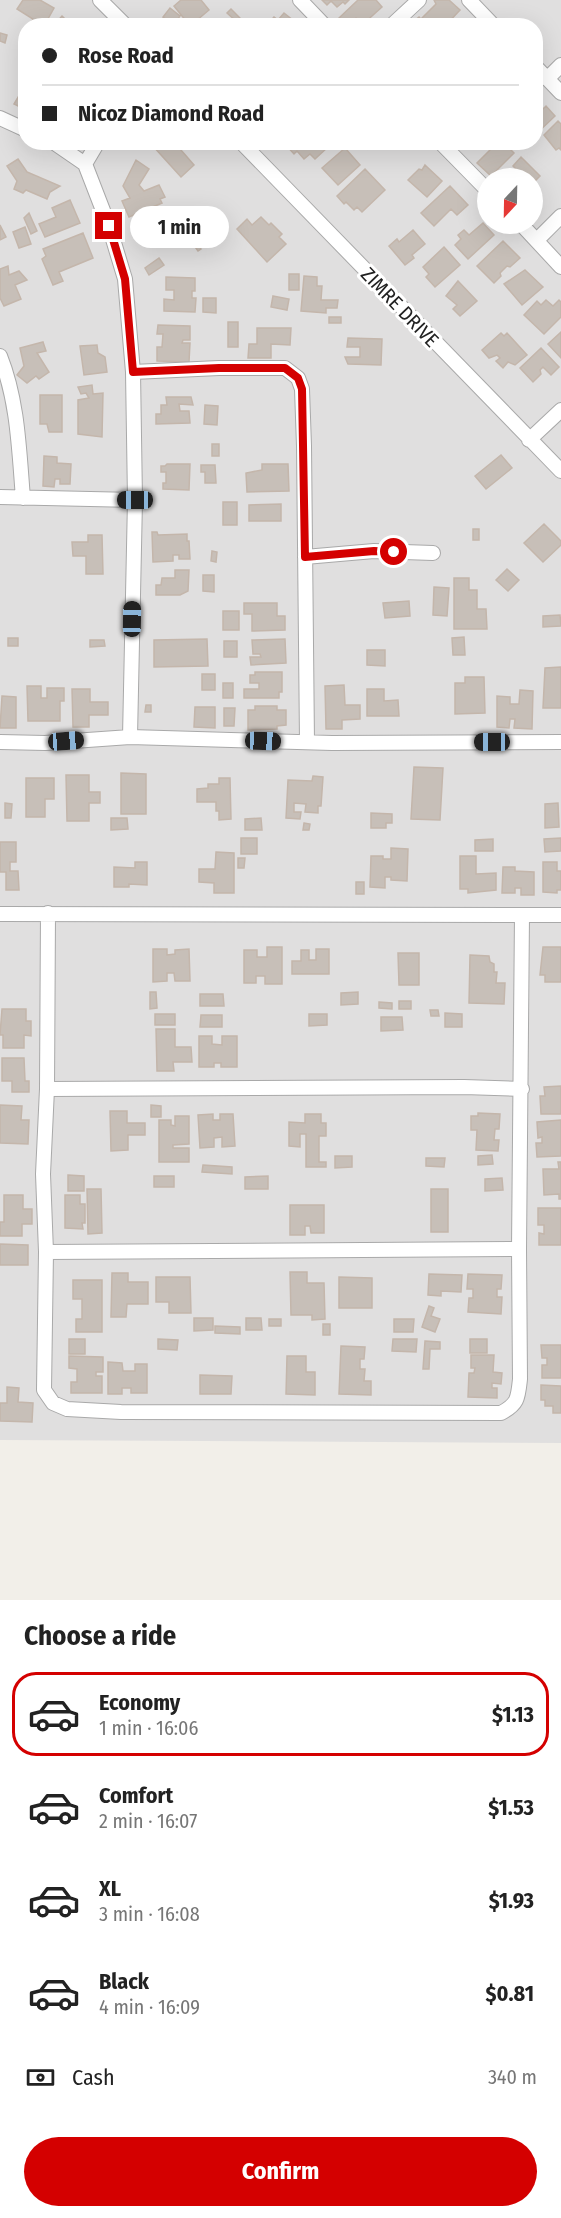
<!DOCTYPE html>
<html lang="en">
<head>
<meta charset="utf-8">
<style>
  body { margin:0; font-family:"Fira Sans Condensed",sans-serif; background:#f2f2f2; color:#222; height:100vh; display:flex; flex-direction:column; font-size:22px; white-space:nowrap }
  * { box-sizing:border-box; margin:0 }
  p { font-size:20px; color:#767676 }
  .icon { flex:none; width:33px; height:33px; fill:none; stroke:currentColor; stroke-width:2; stroke-linecap:round; stroke-linejoin:round }
  .map { position:relative; height:1600px; overflow:hidden }
  .details { display:flex; flex-direction:column; background:#fff; flex:1 }
  .details>* { flex:none }
  .top-card { position:absolute; left:18px; top:18px; width:525px; height:132px; border-radius:24px; box-shadow:0 6px 24px #0002; display:grid; align-content:center; height:132px; padding:0 24px; background:#fff }
  .needle { width:39px; rotate:202deg }
  .fabs { position:absolute; left:477px; top:168px; display:grid; gap:12px }
  .fabs a { display:grid; place-items:center; width:66px; height:66px; border-radius:50%; background:#fff; box-shadow:0 6px 24px #0002; font-size:30px }
  .end { position:absolute; width:27px; height:27px; margin:-14px; border:8px solid #d40000; background:#fff; box-shadow:0 0 0 3px #fff }
  .from { border-radius:50% }
  .bubble { position:absolute; height:42px; border-radius:21px; background:#fff; box-shadow:0 6px 24px #0002; font-size:20px; font-weight:700; line-height:42px; text-align:center }
  .car { position:absolute; width:18px; height:36px; margin:-18px -9px; border-radius:8px; box-shadow:0 0 4px 2px #0007; background:linear-gradient(#222 24%,#8ab4d8 0 40%,#222 0 76%,#8ab4d8 0 86%,#222 0) }
  .top-card b { display:flex; align-items:center; gap:21px; height:57px; font-size:22px }
  .top-card b+b { border-top:2px solid #e0e0e0 }
  .top-card i { width:15px; height:15px; background:#222 }
  ul { padding:0; list-style:none }
  li { display:flex; align-items:center; gap:18px; height:84px; margin:0 12px 9px; padding:0 12px; border:3px solid transparent; border-radius:24px }
  li div { flex:1 }
  li b { display:block; font-size:22px }
  li em { font-style:normal; font-weight:700 }
  li.active { border-color:#d40000 }
  li>.icon { width:54px; height:54px; stroke-width:1.5 }
  h2 { padding:0 24px; font-size:27px; line-height:72px }
  .pay { display:flex; align-items:center; gap:15px; height:66px; padding:0 24px; font-size:22px }
  .pay p { margin-inline-start:auto }
  .action { display:flex; gap:12px; margin-top:auto; padding:12px 24px }
  .action a { flex:1; height:69px; border-radius:36px; background:#d40000; color:#fff; font-size:24px; font-weight:700; line-height:69px; text-align:center }
  .map>svg:first-child { display:block }
  .residential { fill:#e0dfdf; fill-rule:evenodd }
  .building { fill:#c7bfb8; stroke:#c4b6ab; stroke-width:1.5 }
  .lines { fill:none; stroke-linecap:round; stroke-linejoin:round }
  .minor-casing { stroke:#a9a9a9; stroke-width:16 }
  .minor { stroke:#fff; stroke-width:14 }
  .route { stroke:#d40000; stroke-width:8 }
  .labels { text-anchor:middle; dominant-baseline:central; stroke-width:6; stroke-linejoin:round; paint-order:stroke }
  .street-label { font-size:20px; fill:#222; stroke:#fff }
</style>
</head>
<body>
<div class="map">
<svg width="561" height="1600" viewBox="0 0 561 1600">
  <rect width="100%" height="100%" fill="#f2efe9"/>
  <path class="residential" d="M0 0H561V1443L0 1440ZM26 26H536V142H26ZM488 178H532V224H488Z"/>
  <path class="building" d="M23 0H40L54 8 44 26H30L33 19 17 9Z
    M181 0H201L209 10 190 26 174 6Z
    M322 0H349L345 4 343 2 337 7 331 1 327 5Z
    M358 0H376L382 7 362 25 356 18 348 26H345L339 18Z
    M434 0H449L460 10 445 26H430L422 18 436 4Z
    M170 8 180 16 174 25 163 17Z
    M231 9 240 18 237 22 227 13Z
    M284 13 294 21 291 26H266L274 17 278 20Z
    M62 16 72 26H53Z
    M419 17 427 26H414L412 23Z
    M219 20 225 26H213Z
    M0 33 7 35 5 43 0 41Z
    M26 84V110L14 104Z
    M536 103 542 110 546 106 555 116 536 134Z
    M558 121 561 124V150L559 148 556 150 544 135Z
    M155 142H174L194 165 181 177 152 145Z
    M287 142H324L328 147 315 159 310 154 304 159 297 151 294 154 285 144Z
    M362 142H374L368 149Z
    M498 142H503L514 153 491 176 477 163Z
    M345 148 360 165 338 185 322 168Z
    M521 157 540 176 532 184V178H509L517 170 513 166Z
    M18 159 27 172 60 186 50 192 47 199 26 190 23 193 14 189 17 181 7 166Z
    M136 160 149 169 139 185 144 191 159 185 165 197 160 199 162 203 129 217 122 201 130 198 123 186Z
    M425 165 442 181 427 197 408 180 419 169 422 170Z
    M365 169 385 190 362 212 357 207 354 210 346 202 344 204 337 196Z
    M450 186 468 205 457 215 451 209 434 226 421 213Z
    M70 200 80 223 45 237 39 224 56 217 52 208Z
    M29 213 37 231 31 234 24 218Z
    M206 213 214 222 204 231 195 222Z
    M261 217 269 225 271 223 282 234 279 237 286 244 267 262 237 229 247 219 252 225Z
    M483 223 494 235 468 259 455 245 461 239 458 235 464 230 469 235Z
    M0 225 6 237 0 240Z
    M25 227 31 244 19 248 13 232Z
    M413 230 425 244 412 255 414 258 405 265 389 246 397 239 399 242Z
    M83 233 93 258 59 272 63 281 53 285 42 259 46 256 43 249Z
    M503 241 520 258 510 267 507 266 500 273 501 276 494 283 477 266Z
    M197 242 201 249 198 251 193 244Z
    M444 247 460 265 435 287 426 277 429 274 423 267Z
    M159 258 164 265 149 275 145 268Z
    M8 266 9 275 19 271 27 280 15 285 21 299 4 306 0 298V269Z
    M525 270 543 287 522 305 504 284Z
    M289 274H299V290H289Z
    M304 276 317 277V286H322L321 300H338L337 308H326V313L301 311Z
    M166 277 195 278V291H192V298H196L195 312 164 311V299L174 300V290H166Z
    M458 281 477 301 460 316 453 309 457 305 446 296Z
    M273 296 289 299 287 310 271 307Z
    M203 298H216V313L203 312Z
    M546 300 553 306 559 300 561 302V317L544 334 524 315 537 301 541 305Z
    M329 317H341V323H329Z
    M228 322H238V347H228Z
    M158 325 190 326V340H183L182 343H190L189 362 157 361V347H162L163 334H157Z
    M257 328H291L290 345 271 344V358H248L249 344H257Z
    M561 332V358L548 344Z
    M501 333 504 336 507 333 527 355 515 365 508 362 503 368 496 361 500 358 497 355 489 358 482 350Z
    M348 338 382 339 381 365 348 364 345 357H360V347H347Z
    M43 342 46 351 37 353 49 372 39 379 36 376 27 383 17 375 24 366 20 348Z
    M97 345 98 353 105 357 107 372 84 375 80 346Z
    M541 348 559 367 551 375 543 367 540 370 541 374 533 382 520 368Z
    M92 385 93 394 103 393 102 437 78 434V400L89 398 86 393 81 394 78 387Z
    M40 395H62V432H49L47 424H40Z
    M166 397H191L193 405 179 404 180 411H189L190 423 156 424V414H161V405H167Z
    M205 405 218 406 217 425 204 424Z
    M212 444H219V456H212Z
    M501 455 512 468 486 489 475 476Z
    M44 456 57 457V463L71 464 70 484H60V479H55L54 487 43 486Z
    M167 464H190L189 490 163 489V483H166V472H161V466H165Z
    M262 464H288L289 491 247 492 246 473 262 470Z
    M201 465H215L216 483H205V472H201Z
    M223 502H237V525H223Z
    M281 504V521H249V505Z
    M544 524 561 541V545L543 562 524 543Z
    M473 529H479V540H473Z
    M152 532H157L158 535 187 534V541H189L190 559H179V555H173V561L153 562Z
    M88 535H102L103 574H86V556H73L72 542H88Z
    M212 551 217 552 216 562 211 561Z
    M507 569 519 580 508 591 496 580Z
    M175 570H189L188 591 180 595H156V585H161L162 578H175Z
    M203 575H214V592L203 591Z
    M454 578H469V590H477V609H486L487 629H454Z
    M434 587 449 588 447 616 433 615Z
    M409 601 410 616 385 618 383 603Z
    M244 603H277V616H285V630L252 631V614H244Z
    M223 611H239V630H223Z
    M560 615 561 626 543 627V616Z
    M464 637 465 655H453L452 638Z
    M8 638H18V646H8Z
    M207 639 208 666 154 667V640Z
    M285 639 286 663 251 665 250 657H261L260 654H253L252 640Z
    M90 640H104L105 646 90 647Z
    M224 641H237V657H224Z
    M367 650H385V666L367 665Z
    M561 667V708H543L545 668Z
    M255 672H282V692H279V698H244V689H259V683H250V675H255Z
    M202 674H215V690H202Z
    M465 677H484L485 713 455 714V683H465Z
    M223 683H233V698H223Z
    M344 685 345 705H360V719L342 720V729H326L325 686Z
    M27 686H41V698H47V688H64V701H60V721H28Z
    M72 689H90V702H108V715H89V727H73Z
    M367 689H384V701L398 700 399 716H367Z
    M520 690 533 691 532 729 514 728 515 719H510L509 728 497 727V696L510 697V704H519Z
    M2 696 16 697V728H0Z
    M146 705H151V712H145Z
    M255 706H277V710H286V725L277 726V729L248 730V710H255Z
    M195 707H215V728L194 727Z
    M224 708H235L234 726H224Z
    M414 767 443 768 440 820 411 819Z
    M121 773 146 774V814H121Z
    M66 775H89V792H100V803H89V821H67Z
    M313 776 323 777 321 806H318V813L305 812 306 804 294 803V812H301L300 819 286 818 288 780 312 781Z
    M26 778H54V799H45V817H26Z
    M219 778H230L231 819 219 820V811H216V802H197V789L208 788V784H219Z
    M5 803 12 804 11 818H5Z
    M558 803 559 827 545 828V804Z
    M371 813 392 814V823H386V828H371Z
    M111 818H127L128 829 111 830Z
    M261 818 262 830H245V819Z
    M304 823 310 824 309 830H303Z
    M241 838H257V854H241Z
    M561 838V851L545 852 544 839Z
    M493 839V851H475V840Z
    M0 842H16V862H10V871H18L19 890H6V872H0Z
    M391 848 408 849 407 881 391 880V877H385V888L370 887 371 856H383V859H391Z
    M216 852 234 853V893H214V883L199 882V869H215Z
    M460 856H476V874L496 873V890L468 893V889H460Z
    M238 858H245L244 868H238Z
    M135 862H147V885L129 884V887H114V867L135 868Z
    M543 862H557V871H561V890H557V893L543 892Z
    M503 867H515V871L534 872V895H521V888H515V893H502Z
    M356 882H364V894H356Z
    M267 947H282V984H265V976H256V983H244V950H257V957H267Z
    M543 947H561V982H545V975H540Z
    M153 949H167V955L175 954V950L189 949 190 981H175L174 973H167V981L153 982Z
    M316 949H329V974H292V961H301V950H309V960H316Z
    M398 953H419V985H399Z
    M470 955 489 956 490 962 494 964V972H497L496 983H505L504 1004 469 1003Z
    M150 992H156L157 1008 150 1009Z
    M358 992V1004L341 1005V993Z
    M200 994H223L224 1006H200Z
    M399 1001H411V1009H399Z
    M379 1002 392 1003V1009L379 1008Z
    M2 1009H26V1021H31V1036L24 1035V1048H3V1035H0Z
    M430 1010H438L439 1016H431Z
    M445 1013 462 1014V1027H445Z
    M155 1014H175V1025H155Z
    M309 1014H327V1025L309 1026Z
    M201 1015H222V1027H200Z
    M381 1017H402L403 1030 381 1031Z
    M156 1029H175V1047H191L192 1062H173L174 1071H157Z
    M199 1036H212V1044L222 1045V1036H237V1067H221V1063H214V1067H199Z
    M2 1058H24L25 1081H29V1092H12V1081H2Z
    M561 1086V1114H541L540 1096H545L544 1087Z
    M0 1105 22 1106 21 1120H29L28 1144 0 1143Z
    M151 1105 161 1106V1117H151Z
    M110 1111H127V1123H145V1135H128V1150L111 1151Z
    M478 1113 500 1114 499 1129H495L494 1140H499L498 1151 476 1150 477 1130H471V1116H478Z
    M213 1114V1120H220V1114H233L235 1146 222 1147V1137L214 1138V1147L200 1148 198 1115Z
    M305 1114H321V1123H326V1136H319V1162H326V1167H306V1134H300V1147L289 1146V1122L305 1123Z
    M175 1116H189V1144L173 1145V1148H189V1162H159V1120H171V1125L175 1126Z
    M561 1120V1156L537 1157 536 1143H542V1137L538 1138 537 1122Z
    M492 1155 493 1164 478 1165V1156Z
    M335 1156H352V1167L335 1168Z
    M426 1158H445L444 1167 426 1166Z
    M558 1162H561V1199H559V1194L544 1195 543 1169H559Z
    M203 1165 232 1167V1174L202 1172Z
    M68 1175 84 1176V1191H68Z
    M154 1176H174V1187H154Z
    M268 1176V1189H245V1177Z
    M502 1178 503 1190 485 1191V1179Z
    M87 1189H101L102 1233 88 1234Z
    M431 1189H448V1232H431Z
    M4 1195H23V1209H32V1224H22V1236H0V1222H4Z
    M65 1195H80V1204H85V1223H82L83 1229 65 1228Z
    M290 1205H324V1233H311L310 1226H305V1235H290Z
    M538 1208H561V1245H539V1233L544 1234V1225H538Z
    M0 1244 28 1245V1265H0Z
    M290 1272H307V1283H324L325 1319 312 1320V1315H291Z
    M112 1273H128V1282H148V1304H127L126 1317H111Z
    M429 1274 462 1275 461 1292 441 1291V1296L428 1295Z
    M468 1274 502 1275 501 1289H497V1297H502L501 1314 468 1312 469 1298H473V1289H467Z
    M156 1277H190L191 1313H169V1302H156Z
    M339 1277 372 1278V1308H339Z
    M73 1280H102V1332H76V1319H82V1299H73Z
    M429 1306 434 1308 431 1316 440 1319 435 1332 422 1327Z
    M194 1318H213V1330L194 1331Z
    M246 1318H261L262 1330H246Z
    M269 1319H281V1326H269Z
    M394 1319H414L413 1332H394Z
    M323 1324H330V1335H323Z
    M215 1326 240 1327V1334L215 1333Z
    M69 1339H85V1354H69Z
    M158 1339 178 1340 177 1350 158 1349Z
    M393 1339H417L416 1352 392 1351Z
    M470 1339H487V1353H470Z
    M425 1341 440 1342V1349H430L429 1369H423Z
    M541 1345H561V1378H542V1365H547V1358H542Z
    M341 1346 365 1347 364 1359H360V1369H365L364 1381H371V1395L339 1394Z
    M471 1355H494L493 1372 502 1373 501 1384 492 1383V1388H497V1398L468 1397 469 1373H474L475 1368H471Z
    M69 1356 103 1357V1372H96V1376H102V1393H71V1382H77V1369L69 1368Z
    M287 1356H306V1372H315V1395L286 1394Z
    M108 1362 122 1363 123 1371H135V1364H147V1393H131V1388H122V1394H108Z
    M200 1375 232 1376 231 1394H200Z
    M541 1385 561 1386V1413H553V1406H545V1400H541Z
    M7 1387 19 1388 18 1402 33 1403 32 1422 0 1421V1403H7Z"/>
  <g class="lines">
    <g class="minor-casing">
      <path id="minor" d="M100 0 126 26
        M300 0 325 26
        M469 0 494 26
        M391 26 419 0
        M536 67 561 93
        M547 79 561 65
        M0 118 26 130
        M53 142 85 164 109 226 125 279 133 372 135 500 130 737
        M241 142 561 471
        M440 142 488 191
        M85 164 98 142
        M521 224 561 267
        M537 240 561 216
        M0 356C18 401 19 450 23 498
        M133 372 219 368H285L298 378 302 389 304 446 307 742
        M529 440 561 410
        M0 497 135 500
        M305 557 374 551 433 553
        M0 742 45 743 130 737 332 743 561 742
        M48 913 47 1089 43 1174 46 1252 44 1390 53 1403 67 1409 121 1412 501 1413C518 1404 518 1398 520 1379L519 1249 522 915
        M0 914 561 915
        M47 1089 464 1087 522 1089
        M46 1252 519 1249"/>
    </g>
    <use href="#minor" class="minor"/>
  </g>
  <g class="lines">
    <path class="route" d="M109 226 125 279 133 372 219 368H285L298 378 302 389 305 557 374 551 394 552"/>
  </g>
  <g class="labels">
    <g class="street-label">
      <text transform="translate(400 307) rotate(46)">ZIMRE DRIVE</text>
    </g>
  </g>
</svg>
<div class="fabs">
<a><svg class="needle" viewBox="-14 -14 28 28"><path d="M0-13l5 13h-10z" fill="#e53935"/><path d="M0 13l5-13h-10z" fill="#767676"/></svg></a>
</div>
<i class="end from" style="left:394px;top:552px"></i>
<i class="end" style="left:109px;top:226px"></i>
<div class="bubble" style="left:130px;top:206px;width:99px">1 min</div>
<i class="car" style="left:135px;top:500px;rotate:270deg"></i>
<i class="car" style="left:132px;top:619px;rotate:1deg"></i>
<i class="car" style="left:66px;top:741px;rotate:86deg"></i>
<i class="car" style="left:263px;top:741px;rotate:92deg"></i>
<i class="car" style="left:492px;top:742px;rotate:270deg"></i>
<div class="top-card">
<b><i class="from"></i>Rose Road</b>
<b><i></i>Nicoz Diamond Road</b>
</div>
</div>
<section class="details">
<h2>Choose a ride</h2>
<ul>
<li class="active"><svg class="icon" aria-label="car" viewBox="0 0 24 24"><path d="M5 17H2v-5l4-1 3-4h7l3 4 3 1v5h-3M9 17h6M6 11h13"/><circle cx="7" cy="17" r="2"/><circle cx="17" cy="17" r="2"/></svg><div><b>Economy</b><p>1 min · 16:06</p></div><em>$1.13</em></li>
<li><svg class="icon" aria-label="car" viewBox="0 0 24 24"><path d="M5 17H2v-5l4-1 3-4h7l3 4 3 1v5h-3M9 17h6M6 11h13"/><circle cx="7" cy="17" r="2"/><circle cx="17" cy="17" r="2"/></svg><div><b>Comfort</b><p>2 min · 16:07</p></div><em>$1.53</em></li>
<li><svg class="icon" aria-label="car" viewBox="0 0 24 24"><path d="M5 17H2v-5l4-1 3-4h7l3 4 3 1v5h-3M9 17h6M6 11h13"/><circle cx="7" cy="17" r="2"/><circle cx="17" cy="17" r="2"/></svg><div><b>XL</b><p>3 min · 16:08</p></div><em>$1.93</em></li>
<li><svg class="icon" aria-label="car" viewBox="0 0 24 24"><path d="M5 17H2v-5l4-1 3-4h7l3 4 3 1v5h-3M9 17h6M6 11h13"/><circle cx="7" cy="17" r="2"/><circle cx="17" cy="17" r="2"/></svg><div><b>Black</b><p>4 min · 16:09</p></div><em>$0.81</em></li>
</ul>
<div class="pay"><svg class="icon" aria-label="cash" viewBox="0 0 24 24"><path d="M3 7h18v10H3z"/><circle cx="12" cy="12" r="2"/></svg>Cash<p>340 m</p></div>
<div class="action"><a>Confirm</a></div>
</section>
</body>
</html>
